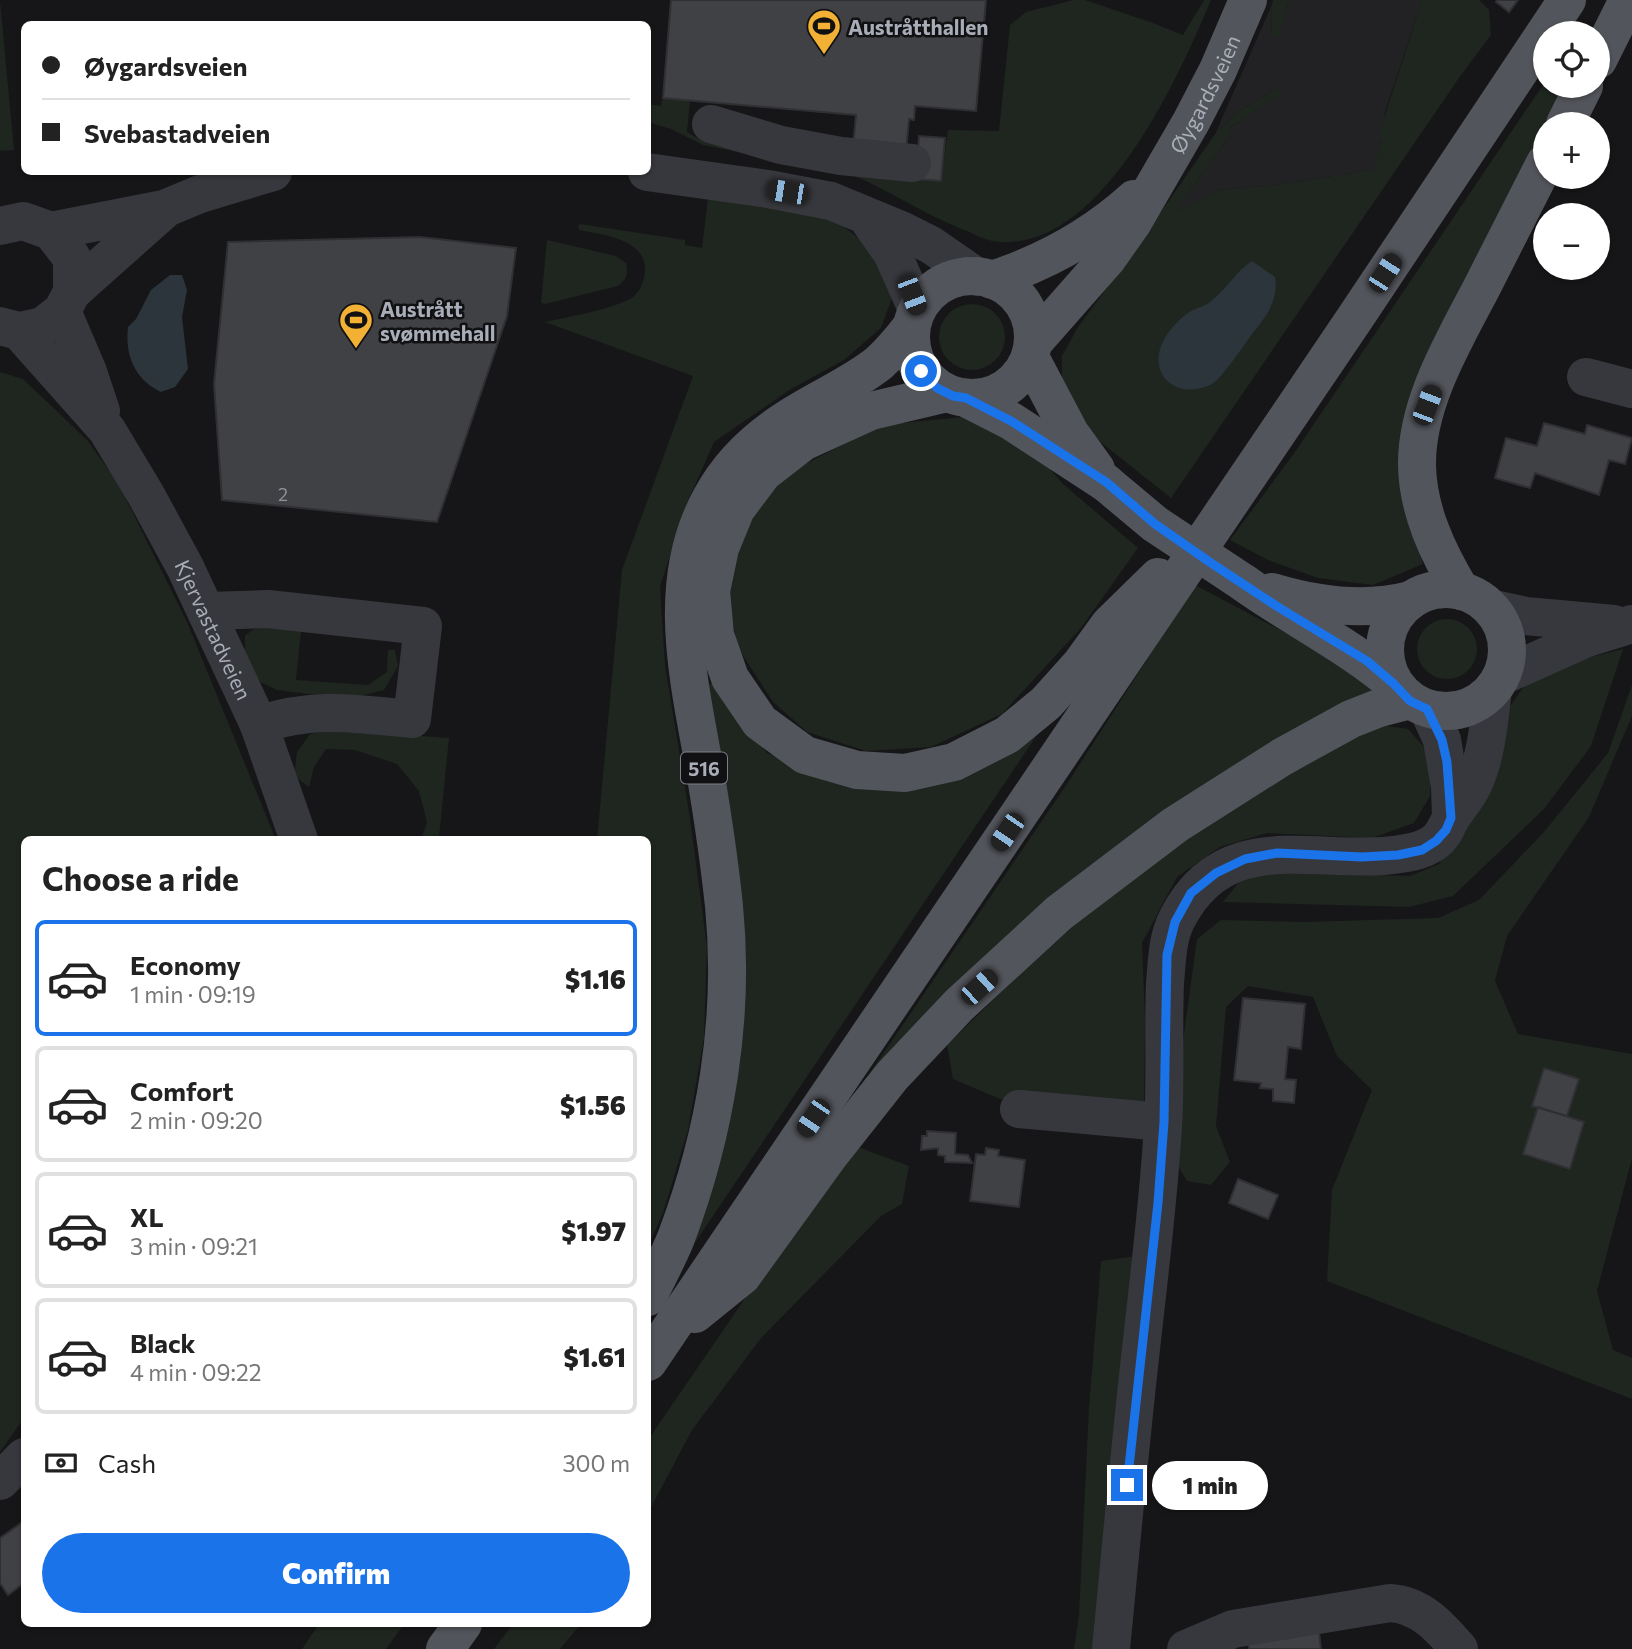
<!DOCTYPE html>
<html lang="en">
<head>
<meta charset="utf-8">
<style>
  body { margin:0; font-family:Commissioner,sans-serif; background:#f2f2f2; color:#222; height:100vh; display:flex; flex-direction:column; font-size:26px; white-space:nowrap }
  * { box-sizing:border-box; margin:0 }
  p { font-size:23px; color:#767676 }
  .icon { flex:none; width:38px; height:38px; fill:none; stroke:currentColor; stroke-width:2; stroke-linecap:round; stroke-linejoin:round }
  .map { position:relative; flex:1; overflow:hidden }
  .panel { position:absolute; left:21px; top:836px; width:630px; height:791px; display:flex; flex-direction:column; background:#fff; border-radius:10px; box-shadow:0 2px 5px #0004 }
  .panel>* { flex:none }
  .banner { position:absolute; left:21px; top:21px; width:630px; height:154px; border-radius:10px; box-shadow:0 2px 5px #0004; display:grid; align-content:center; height:154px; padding:0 21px; background:#fff }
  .controls { position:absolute; left:1533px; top:21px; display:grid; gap:14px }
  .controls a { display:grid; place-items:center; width:77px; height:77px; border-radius:50%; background:#fff; box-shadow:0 2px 5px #0004; font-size:35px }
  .end { position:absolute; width:32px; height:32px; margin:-16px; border:9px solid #1a73e8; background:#fff; box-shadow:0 0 0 4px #fff }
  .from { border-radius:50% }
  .bubble { position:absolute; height:49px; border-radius:24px; background:#fff; box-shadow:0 2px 5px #0004; font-size:23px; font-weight:800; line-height:49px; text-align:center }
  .car { position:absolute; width:21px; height:42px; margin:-21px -10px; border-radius:9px; box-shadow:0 0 5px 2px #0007; background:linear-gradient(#222 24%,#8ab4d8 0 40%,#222 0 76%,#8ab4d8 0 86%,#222 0) }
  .banner b { display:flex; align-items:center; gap:24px; height:66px; font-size:26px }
  .banner b+b { border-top:2px solid #e0e0e0 }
  .banner i { width:18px; height:18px; background:#222 }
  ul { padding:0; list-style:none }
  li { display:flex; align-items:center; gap:21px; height:116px; margin:0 14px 10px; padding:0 7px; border:4px solid #e0e0e0; border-radius:10px }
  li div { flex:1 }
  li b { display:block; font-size:26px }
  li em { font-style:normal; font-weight:800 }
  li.current { border-color:#1a73e8 }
  li>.icon { width:63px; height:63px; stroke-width:1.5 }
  h2 { padding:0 21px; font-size:32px; line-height:84px }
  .pay { display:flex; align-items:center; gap:18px; height:77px; padding:0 21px; font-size:26px }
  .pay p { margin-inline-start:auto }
  .primary-button { display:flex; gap:14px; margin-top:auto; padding:14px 21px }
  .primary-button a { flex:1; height:80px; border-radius:42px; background:#1a73e8; color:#fff; font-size:28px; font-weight:800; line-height:80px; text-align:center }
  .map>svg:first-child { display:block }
  .built { fill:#222225 }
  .green { fill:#1e261f }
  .water { fill:#2c353c }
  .building { fill:#404145; stroke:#303034; stroke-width:2 }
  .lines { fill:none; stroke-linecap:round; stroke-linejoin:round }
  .minor { stroke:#37383d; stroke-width:38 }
  .major { stroke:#53555c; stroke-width:38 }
  .major-bridge { stroke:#53555c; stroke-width:38 }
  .route { stroke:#1a73e8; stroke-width:9 }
  .labels { text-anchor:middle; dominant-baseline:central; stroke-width:5; stroke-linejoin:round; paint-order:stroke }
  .number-label { font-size:18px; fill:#8e929b }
  .shield { fill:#111113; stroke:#7b7e86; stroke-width:2 }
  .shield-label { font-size:19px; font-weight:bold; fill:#a8adb8 }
  .poi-label { font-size:21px; font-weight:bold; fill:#a8adb8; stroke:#111113; text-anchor:start }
  .street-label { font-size:21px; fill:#a8adb8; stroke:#111113 }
</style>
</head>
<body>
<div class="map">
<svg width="1632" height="1649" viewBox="0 0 1632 1649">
  <rect width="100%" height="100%" fill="#161618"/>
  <path class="built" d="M1289 0H1422L1385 112 1382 139 1373 170 1267 186 1219 190 1174 213 1228 138 1232 126 1283 94 1276 89 1236 113 1215 134 1271 7 1272 35H1280Z"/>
  <path class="green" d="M1074 0H1085L1153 23 1183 35 1204 0H1211C1178 79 1098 258 992 241 983 239 974 234 967 231 922 214 882 185 837 169L941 181 948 130 999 131 1010 25 1026 12Z
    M1273 0H1289L1280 35 1272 36 1271 7Z
    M1422 0H1479L1489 10 1491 35 1461 75 1171 498 1089 433 1062 391V356L1078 327 1132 254 1215 134 1236 113 1276 89 1284 94 1232 126 1228 138 1175 212 1219 190 1267 186 1372 170 1382 140 1378 137Z
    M0 1 14 150 0 151Z
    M1545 82V86H1569L1551 124H1545V136L1406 428 1404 486 1423 564 1373 585 1318 578 1268 560 1230 540 1295 452Z
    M663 98 690 100 687 132 699 139 734 144 743 153 703 145 671 129 648 122V104L661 106Z
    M708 198 801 211 839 223 871 248 892 298 881 328 844 360 791 389 714 442 685 508 660 587 665 665 690 818 707 947 704 1038 688 1130 663 1213 648 1247V840H597L622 570 693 376 545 322C567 317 617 309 634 296 640 291 642 285 644 278 653 240 605 235 579 230L578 226 580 224 685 240V245L702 248Z
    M547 240 616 256 626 263C628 273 627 280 618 286L545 304 541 303Z
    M939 337a33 33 0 1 1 66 0a33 33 0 1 1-66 0Z
    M0 372 23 379 87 440 118 483 187 622 276 840H24V1418L0 1452Z
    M963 417 1030 446 1063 484 1138 548 1081 628 1002 714 931 747 866 751 807 732 773 702 738 648 728 603 736 555 760 502 794 470 881 425Z
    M1195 585 1354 669 1377 692 870 1073 1067 784Z
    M1417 649a30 30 0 1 1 60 0a30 30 0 1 1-60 0Z
    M258 627 301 631 296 680 368 685 387 672 388 650H395L398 666 384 690 348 699 277 690 260 682 245 654V635Z
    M1623 649 1591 746 1544 809 1453 896 1409 907 1223 902 1240 881 1266 872 1410 876 1439 864 1484 794 1497 725 1525 685 1575 661Z
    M716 682 767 753 871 789 1039 732 690 1250 726 1115 702 686Z
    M1632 685V716L1589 817 1507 936 1495 981 1518 1034 1632 1054V1158L1597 1291 1613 1350 1632 1358V1399L1327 1281 1332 1190 1372 1090 1337 1056 1313 997 1248 986 1226 1007 1216 1126 1230 1162 1211 1185 1187 1181 1174 1159 1173 1114 1197 939 1221 920 1305 922 1438 918 1479 900 1544 832 1608 753Z
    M1381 725 1408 729 1430 754V796L1414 823 1372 838 1267 833 1220 847 1177 877 1142 943 1145 1021 1144 1111 1000 1099 953 1079 947 1045 1062 933 1143 868 1262 785Z
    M336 730 449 738 439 838 458 840H421L427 822 419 791 397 764 355 750 326 749 314 767 309 787 294 776 297 752 310 734Z
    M858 1147 909 1166 902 1204 881 1216 761 1338 692 1430 648 1513V1440L750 1291Z
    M1137 1256 1093 1649H1074L1079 1615 1089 1407 1101 1261Z
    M319 1624H404L386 1649H302Z
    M513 1624H581L560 1649H494Z"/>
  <path class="water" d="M1252 261 1275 277C1279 300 1266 317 1252 334 1245 344 1221 379 1212 384 1174 403 1142 370 1168 333 1173 326 1183 316 1191 311 1197 308 1205 306 1210 302 1226 290 1235 272 1252 261Z
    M170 275H182L187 290 182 317 188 369 175 387 161 392C134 379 125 355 128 327L136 319 151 290Z"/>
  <path class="building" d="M671 0H986L976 111 915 106 914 120 909 119 906 151 853 147 856 115 663 98Z
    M1497 0H1518L1509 12 1496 2Z
    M919 136 945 138 941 181 916 179Z
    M420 237 516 248 507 316 437 522 222 500 214 384 228 242Z
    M1544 423 1585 434 1587 425 1632 438 1625 464 1609 460 1599 495 1535 473 1530 488 1495 478 1506 438 1537 446Z
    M1243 998 1305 1004 1301 1049 1288 1047 1285 1079 1296 1080 1294 1103 1273 1101V1089L1260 1088 1261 1083 1234 1080Z
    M1544 1068 1579 1079 1567 1116 1532 1106Z
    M1538 1107 1584 1122 1570 1169 1523 1154Z
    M927 1131 956 1133 955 1154 968 1155 972 1163 945 1162V1156L938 1155V1148L921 1150 922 1136H927Z
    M986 1148 999 1150 998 1156 1025 1160 1019 1207 970 1201 976 1154 985 1155Z
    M1238 1179 1278 1195 1268 1219 1229 1203Z
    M24 1521V1583L8 1595 0 1583V1538Z
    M1319 1632 1321 1649H1249L1248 1639Z"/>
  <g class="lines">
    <g class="minor">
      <path d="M711 124 781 145 841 156 912 163"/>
      <path d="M647 172 768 189 831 201 901 230 931 245 977 277"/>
      <path d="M866 216 892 253 917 309"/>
      <path d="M0 226 23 221 51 231 72 258V292L62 311 43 326 19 331 0 326"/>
      <path d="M51 231 164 209 200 194 273 172"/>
      <path d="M72 292 163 211"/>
      <path d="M62 311 88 372 101 411"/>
      <path id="s1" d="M19 331 107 430 146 495 185 567 259 725 299 840"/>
      <path d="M1586 377 1632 389"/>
      <path d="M1490 608 1526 616 1614 624"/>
      <path d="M206 611 268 609 423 626 412 719C356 714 314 706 259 725"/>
      <path d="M1502 676 1587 638 1632 624"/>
      <path d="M1428 709 1442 740 1450 787 1451 818"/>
      <path d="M1019 1109 1163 1122"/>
      <path d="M0 1481 24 1457"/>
      <path d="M1111 1649C1120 1558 1128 1467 1138 1376 1147 1292 1158 1210 1163 1126 1166 1078 1163 1030 1165 983 1167 962 1167 938 1177 919 1222 830 1304 861 1384 856 1401 854 1420 853 1435 842 1444 835 1446 827 1451 818 1459 806 1468 796 1474 783 1487 754 1489 720 1493 690"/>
      <path d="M1186 1649 1233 1629 1390 1603C1421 1605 1440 1627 1459 1649"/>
    </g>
    <g class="major">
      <path d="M1598 60 1628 0"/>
      <path d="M1565 124 1584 86"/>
      <circle cx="972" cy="337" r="61"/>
      <path d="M992 280C1046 262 1092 237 1134 199"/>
      <path id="s2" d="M1033 343 1107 259 1133 222 1191 122 1218 70 1248 0"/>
      <path d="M1030 357 1070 433 1096 469"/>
      <path d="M947 393 871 411 803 442 763 473 736 509 720 548 711 591 715 635 730 678 760 722 805 755 857 770 905 773 954 762 1007 735 1046 703 1081 664 1110 624 1158 577"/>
      <path d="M966 398 1011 421 1106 483"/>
      <path d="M1244 583C1293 618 1348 645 1394 684"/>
      <circle cx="1446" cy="650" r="61"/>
      <path d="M1461 591C1438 553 1418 511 1417 466 1416 403 1454 341 1482 287 1503 245 1524 204 1545 163"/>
      <path d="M1272 592C1318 606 1365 612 1411 600"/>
      <path d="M648 1297C657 1277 668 1258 676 1238 716 1132 735 1018 724 906 719 858 712 812 704 765 688 677 665 581 711 498 727 468 753 442 781 423 812 401 849 387 879 363 891 352 901 340 911 327"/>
      <path d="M695 1314 742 1276 828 1157 892 1076 959 1005 1059 913 1175 825 1282 757 1351 719 1379 708 1410 700"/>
      <path d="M648 1362 1355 318 1567 0"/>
      <path d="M445 1649 463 1624"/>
    </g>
    <path class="major-bridge" d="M1106 483 1155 524 1244 583"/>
  </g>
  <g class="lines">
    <path class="route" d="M921 371 937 388 953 396 966 398 1011 421 1106 482 1155 524 1211 563 1278 607 1367 661 1394 684 1410 701 1427 709 1442 740 1447 762 1451 818 1446 830 1436 841 1422 850 1398 855 1362 857 1277 853 1245 859 1216 873 1191 893 1175 922 1167 955 1164 1122 1158 1203 1127 1485"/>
  </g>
  <defs>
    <g id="stadium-pin" transform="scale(1.75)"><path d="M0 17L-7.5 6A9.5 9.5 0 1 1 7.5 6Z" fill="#f2b134" stroke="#111113"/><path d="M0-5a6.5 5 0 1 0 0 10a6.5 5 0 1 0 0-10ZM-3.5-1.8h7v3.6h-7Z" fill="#111"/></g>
  </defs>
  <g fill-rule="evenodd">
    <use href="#stadium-pin" x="824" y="26"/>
    <use href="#stadium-pin" x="356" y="320"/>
  </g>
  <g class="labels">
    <g class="number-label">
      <text x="283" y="494">2</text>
    </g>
    <rect class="shield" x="681" y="752.5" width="46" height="31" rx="5"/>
    <g class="shield-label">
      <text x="704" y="768">516</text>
    </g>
    <g class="poi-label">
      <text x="848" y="26">Austråtthallen</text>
      <text x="380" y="308">Austrått<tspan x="380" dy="24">svømmehall</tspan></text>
    </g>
    <g class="street-label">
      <text stroke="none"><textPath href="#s2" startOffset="304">Øygardsveien</textPath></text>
      <text stroke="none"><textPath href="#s1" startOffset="359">Kjervastadveien</textPath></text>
    </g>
  </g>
</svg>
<div class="controls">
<a><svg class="icon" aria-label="locate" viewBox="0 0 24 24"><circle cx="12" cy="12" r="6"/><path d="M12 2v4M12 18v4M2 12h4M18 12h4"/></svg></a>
<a>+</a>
<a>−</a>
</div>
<i class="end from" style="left:921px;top:371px"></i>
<i class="end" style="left:1127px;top:1485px"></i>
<div class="bubble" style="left:1152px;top:1461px;width:116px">1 min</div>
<i class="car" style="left:787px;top:192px;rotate:279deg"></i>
<i class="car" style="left:1385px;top:273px;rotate:33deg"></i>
<i class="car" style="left:912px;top:295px;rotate:159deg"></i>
<i class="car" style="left:1427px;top:405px;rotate:21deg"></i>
<i class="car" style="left:1007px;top:832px;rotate:214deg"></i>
<i class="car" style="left:979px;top:987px;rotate:48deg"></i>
<i class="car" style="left:813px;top:1118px;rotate:214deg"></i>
<div class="banner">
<b><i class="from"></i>Øygardsveien</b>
<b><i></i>Svebastadveien</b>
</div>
<section class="panel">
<h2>Choose a ride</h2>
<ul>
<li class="current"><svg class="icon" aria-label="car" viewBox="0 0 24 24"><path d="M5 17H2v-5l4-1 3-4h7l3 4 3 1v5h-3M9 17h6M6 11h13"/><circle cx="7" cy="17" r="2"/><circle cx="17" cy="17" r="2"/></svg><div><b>Economy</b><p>1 min · 09:19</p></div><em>$1.16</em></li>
<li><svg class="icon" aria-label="car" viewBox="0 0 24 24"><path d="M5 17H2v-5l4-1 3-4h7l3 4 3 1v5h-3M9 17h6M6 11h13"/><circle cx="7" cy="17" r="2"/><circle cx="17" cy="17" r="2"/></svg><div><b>Comfort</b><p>2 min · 09:20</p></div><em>$1.56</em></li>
<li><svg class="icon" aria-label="car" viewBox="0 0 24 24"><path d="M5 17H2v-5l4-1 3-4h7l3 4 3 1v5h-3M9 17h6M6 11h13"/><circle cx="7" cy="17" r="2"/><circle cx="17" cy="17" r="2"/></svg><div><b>XL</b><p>3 min · 09:21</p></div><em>$1.97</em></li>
<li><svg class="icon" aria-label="car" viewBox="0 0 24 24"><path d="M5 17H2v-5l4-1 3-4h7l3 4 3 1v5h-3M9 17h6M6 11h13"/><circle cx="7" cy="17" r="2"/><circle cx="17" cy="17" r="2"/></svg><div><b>Black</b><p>4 min · 09:22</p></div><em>$1.61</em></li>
</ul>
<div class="pay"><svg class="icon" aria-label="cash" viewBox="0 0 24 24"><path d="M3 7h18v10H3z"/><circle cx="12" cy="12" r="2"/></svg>Cash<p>300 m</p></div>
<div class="primary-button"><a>Confirm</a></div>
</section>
</div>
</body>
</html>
